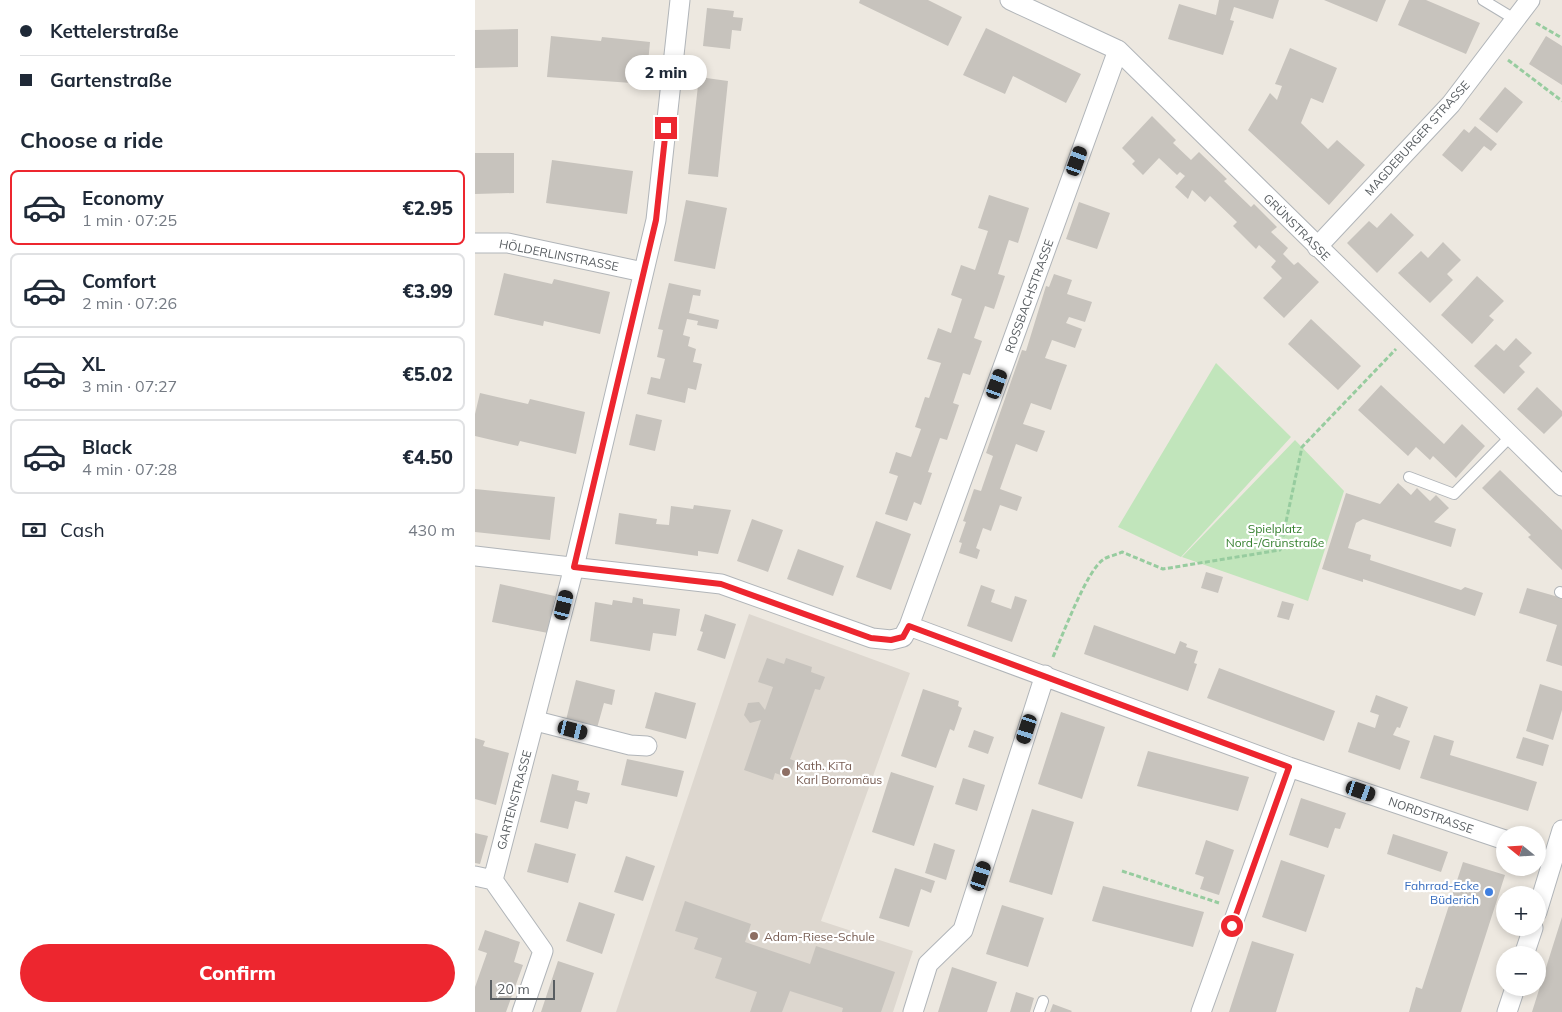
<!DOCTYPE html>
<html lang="en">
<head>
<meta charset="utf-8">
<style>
  body { margin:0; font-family:Mulish,sans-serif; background:#f6f6f7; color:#1f2937; height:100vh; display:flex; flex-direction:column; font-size:19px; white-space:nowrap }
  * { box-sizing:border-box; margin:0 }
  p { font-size:16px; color:#747a83 }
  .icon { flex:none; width:28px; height:28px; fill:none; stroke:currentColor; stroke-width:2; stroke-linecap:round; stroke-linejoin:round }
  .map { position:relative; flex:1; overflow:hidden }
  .sheet { display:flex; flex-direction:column; background:#fff; width:475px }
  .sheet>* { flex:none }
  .guide { display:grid; align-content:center; height:110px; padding:0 20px; background:#fff }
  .needle { width:32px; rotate:288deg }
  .fabs { position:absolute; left:1021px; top:826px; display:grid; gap:10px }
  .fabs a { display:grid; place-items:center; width:50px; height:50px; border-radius:50%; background:#fff; box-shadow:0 2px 8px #0003; font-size:25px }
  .scale { position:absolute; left:15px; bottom:12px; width:65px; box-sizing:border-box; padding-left:5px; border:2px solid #595e62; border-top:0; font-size:14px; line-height:18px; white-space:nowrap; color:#595e62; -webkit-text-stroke:4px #fff; paint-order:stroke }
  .end { position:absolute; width:22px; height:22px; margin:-11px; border:6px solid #ed262f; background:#fff; box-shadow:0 0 0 2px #fff }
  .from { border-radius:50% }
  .bubble { position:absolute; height:35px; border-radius:18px; background:#fff; box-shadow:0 2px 8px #0003; font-size:16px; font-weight:800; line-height:35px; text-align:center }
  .car { position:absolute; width:15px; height:30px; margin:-15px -8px; border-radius:6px; box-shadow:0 0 4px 1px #0007; background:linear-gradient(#222 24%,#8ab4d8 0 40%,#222 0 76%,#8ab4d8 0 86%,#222 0) }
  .guide b { display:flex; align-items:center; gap:18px; height:48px; font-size:19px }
  .guide b+b { border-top:1px solid #e0e1e3 }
  .guide i { width:12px; height:12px; background:#1f2937 }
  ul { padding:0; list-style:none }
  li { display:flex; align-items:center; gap:15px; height:75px; margin:0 10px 8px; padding:0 10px; border:2px solid #e0e1e3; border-radius:8px }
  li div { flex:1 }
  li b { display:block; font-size:19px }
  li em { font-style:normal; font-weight:800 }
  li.current { border-color:#ed262f }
  li>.icon { width:45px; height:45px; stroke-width:1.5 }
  h2 { padding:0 20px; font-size:22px; line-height:60px }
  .pay { display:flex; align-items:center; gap:12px; height:55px; padding:0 20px; font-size:19px }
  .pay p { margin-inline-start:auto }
  .button { display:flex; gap:10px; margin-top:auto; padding:10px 20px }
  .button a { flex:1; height:58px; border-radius:30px; background:#ed262f; color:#fff; font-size:20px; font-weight:800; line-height:58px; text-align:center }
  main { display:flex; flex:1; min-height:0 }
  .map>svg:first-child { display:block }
  .education { fill:#ddd7cf }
  .green { fill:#c1e5bb }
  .building { fill:#c7c3bd }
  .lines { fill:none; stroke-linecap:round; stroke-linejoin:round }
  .service-casing { stroke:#b1b5b9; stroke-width:12 }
  .minor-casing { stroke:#b1b5b9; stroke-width:21 }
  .path { stroke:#97cc9f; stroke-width:3; stroke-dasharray:5 2.5; stroke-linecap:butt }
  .service { stroke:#fff; stroke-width:10 }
  .minor { stroke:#fff; stroke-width:19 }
  .route { stroke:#ed262f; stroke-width:6 }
  .education-dot { fill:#8d6e63; stroke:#fff; stroke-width:2 }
  .shop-dot { fill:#3f7fe0; stroke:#fff; stroke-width:2 }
  .labels { text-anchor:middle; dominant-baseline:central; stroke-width:4.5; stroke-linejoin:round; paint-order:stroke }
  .street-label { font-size:12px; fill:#595e62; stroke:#fff }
  .park-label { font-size:12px; fill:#378131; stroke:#fff }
  .education-label { font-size:12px; fill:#785e54; stroke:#fff; text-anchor:start }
  .shop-label { font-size:12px; fill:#366cbe; stroke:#fff; text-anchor:end }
</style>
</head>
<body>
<main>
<section class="sheet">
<div class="guide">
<b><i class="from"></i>Kettelerstraße</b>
<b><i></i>Gartenstraße</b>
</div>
<h2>Choose a ride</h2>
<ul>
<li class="current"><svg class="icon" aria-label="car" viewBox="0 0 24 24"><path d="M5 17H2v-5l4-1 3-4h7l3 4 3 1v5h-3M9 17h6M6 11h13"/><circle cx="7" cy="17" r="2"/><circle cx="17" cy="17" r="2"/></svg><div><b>Economy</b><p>1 min · 07:25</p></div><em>€2.95</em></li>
<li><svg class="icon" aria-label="car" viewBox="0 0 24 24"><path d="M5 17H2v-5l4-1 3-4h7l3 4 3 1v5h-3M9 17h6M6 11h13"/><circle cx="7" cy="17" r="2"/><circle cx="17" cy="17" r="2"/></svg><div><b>Comfort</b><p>2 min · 07:26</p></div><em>€3.99</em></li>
<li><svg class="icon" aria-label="car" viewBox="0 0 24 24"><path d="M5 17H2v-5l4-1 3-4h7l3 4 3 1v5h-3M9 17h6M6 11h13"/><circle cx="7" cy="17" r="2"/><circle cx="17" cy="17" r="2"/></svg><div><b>XL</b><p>3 min · 07:27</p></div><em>€5.02</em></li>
<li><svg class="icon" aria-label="car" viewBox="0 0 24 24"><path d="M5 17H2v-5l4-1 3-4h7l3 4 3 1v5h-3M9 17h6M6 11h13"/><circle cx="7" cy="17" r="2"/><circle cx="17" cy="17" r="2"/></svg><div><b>Black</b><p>4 min · 07:28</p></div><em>€4.50</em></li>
</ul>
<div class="pay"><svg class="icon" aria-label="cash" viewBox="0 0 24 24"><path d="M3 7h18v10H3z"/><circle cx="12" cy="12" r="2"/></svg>Cash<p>430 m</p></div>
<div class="button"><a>Confirm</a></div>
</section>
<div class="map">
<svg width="1087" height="1012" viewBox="0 0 1087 1012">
  <rect width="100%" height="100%" fill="#ede8e0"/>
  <path class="education" d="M274 614 435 673 346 921 438 951 418 1012H141Z"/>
  <path class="green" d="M741 363 816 437 706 557 643 527Z
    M820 440 869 491 833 601 707 557Z"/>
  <path class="building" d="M385 0H453L487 17 473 46 384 3Z
    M744 0H804L798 19 759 7 755 20 759 21 748 55 693 39 704 4 741 15Z
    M849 0H911L902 22Z
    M934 0H951L1005 23 991 54 923 25Z
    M232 8 259 11 258 17 268 18 266 31 257 30 255 49 228 46Z
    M511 28 606 74 591 103 538 76 530 94 488 75Z
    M43 29V67L0 68V30Z
    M76 36 126 41 127 37 175 42 171 84 72 77Z
    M1071 36 1087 46V85L1054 64Z
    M815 48 862 68 848 103 836 98 826 123 853 149 862 140 890 165 854 205 773 130 795 93 802 100 807 86 800 84Z
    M224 77 253 81 243 177 213 174Z
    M1030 87 1048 102 1022 133 1004 119Z
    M677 116 701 140 698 143 716 160 724 152 752 179 749 181 776 207 779 204 802 227 796 232 813 248 808 254 819 265 823 262 844 282 809 318 788 298 807 278 796 267 801 261 784 245 781 249 758 226 762 222 735 196 730 202 717 190 713 199 700 187 710 176 705 172 702 175 684 158 668 175 657 164 660 161 647 148Z
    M1000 126 1022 144 1016 151 1009 146 987 172 967 155 989 129 994 133Z
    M0 153H39V193L0 194Z
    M77 160 158 171 152 214 71 203Z
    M514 195 554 208 543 243 534 240 523 274 530 276 519 309 510 306 499 338 507 341 495 375 488 373 478 403 484 405 472 440 465 438 453 472 457 473 446 505 439 502 432 521 410 514 423 476 414 473 421 452 436 457 446 429 440 427 450 397 454 398 466 363 452 359 463 328 476 333 487 299 476 295 486 265 500 270 513 231 503 228Z
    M211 200 252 208 240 269 199 261Z
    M604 202 635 213 622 249 591 239Z
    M916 213 939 235 902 273 872 243 894 221 902 228Z
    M968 242 986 260 972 274 978 280 955 303 923 273 946 251 953 258Z
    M29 273 77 284 79 279 135 292 125 334 69 321 68 326 19 315Z
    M579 274 597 280 592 294 617 302 610 322 594 317 591 323 607 329 600 348 577 340 570 358 592 365 584 387 576 410 556 403 548 424 570 431 562 452 541 444 525 489 547 497 542 511 525 505 516 531 508 528 501 548 505 550 502 559 484 553 487 543 484 542 491 522 488 521 499 489 506 491 518 456 511 453 547 350 551 351 571 286 574 287Z
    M1002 276 1029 301 1014 316 1019 320 997 344 966 315Z
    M194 283 226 290 225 296 218 295 214 313 244 320 242 329 222 325 223 321 212 319 208 335 215 337 213 346 221 349 218 362 227 364 221 390 213 388 210 403 172 394 176 377 185 379 190 359 182 357 188 330 183 329Z
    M836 319 886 366 863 390 813 344Z
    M1041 338 1057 353 1044 366 1050 372 1029 394 999 366 1021 344 1029 351Z
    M906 385 969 444 987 424 1010 446 981 478 958 456 955 460 941 447 933 456 883 410Z
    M1062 387 1087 411V416L1069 434 1042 409Z
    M5 393 53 404 55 399 110 412 101 454 45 441 43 446 0 436V414Z
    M161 414 187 420 180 451 154 445Z
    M1025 470 1087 530V570L1053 537 1056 535 1007 488Z
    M923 483 936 495 942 488 955 501 961 495 974 508 959 522 981 529 976 547 888 519 881 523 873 548 896 555 895 560 986 590 990 587 1008 593 1000 616 888 579V582L847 569 871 493 905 504Z
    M0 489 80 497 75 540 0 532Z
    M219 505 256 510 243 554 223 551V556L140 544 144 513 182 519 181 524 194 525 196 506 218 509Z
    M277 519 308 530 293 572 262 561Z
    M401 521 436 534 416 590 381 577Z
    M323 549 369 566 358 596 312 579Z
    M731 572 748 577 743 593 726 588Z
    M25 584 80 596 73 633 17 622Z
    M506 585 520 590 516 602 536 609 540 596 552 600 537 642 492 626Z
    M1052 588 1087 598V666L1071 661 1082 625 1044 613Z
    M158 597 168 599V604L205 609 201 636 178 633 175 651 115 641 120 602 137 605 138 600 157 603Z
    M807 601 819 604 814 620 802 617Z
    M230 614 261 624 250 659 222 650 228 632 225 631Z
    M619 625 700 654 705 641 712 644 711 647 723 651 719 663 722 664 713 691 609 654Z
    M292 658 309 664 311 658 337 667 336 672 350 677 345 690 340 689 315 759 320 761 314 778 300 773 298 780 269 770 286 720 275 723 269 715 273 703 284 702 290 710 298 687 283 682Z
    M744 668 860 711 849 741 732 698Z
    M101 680 140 690 137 705 129 703 122 728 91 720Z
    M1065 684 1087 691V710L1078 740 1051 731Z
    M448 689 484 701 483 706 487 708 479 731 475 729 461 768 426 756Z
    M180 692 221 703 211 739 170 728Z
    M901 695 933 707 925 728 922 727 918 735 935 741 925 770 873 752 883 722 900 728 904 715 895 712Z
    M586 712 630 727 607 799 563 784Z
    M499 730 519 737 513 754 493 747Z
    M959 735 979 741 975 755 1062 782 1053 811 945 778Z
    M1048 737 1074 745 1068 766 1041 758Z
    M0 738 10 741 8 746 34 753 21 805 0 799Z
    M673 751 774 777 763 811 662 786Z
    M152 759 209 771 202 797 146 785Z
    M416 772 459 786 439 846 397 832Z
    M77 774 104 781 102 790 115 793 112 804 100 801 93 829 65 822Z
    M488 778 510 785 502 811 480 804Z
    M826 798 871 813 865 829 860 828 853 848 814 835Z
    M557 809 599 822 577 895 534 882Z
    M0 833 13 836 5 864 0 863Z
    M918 834 973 852 966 872 912 854Z
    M731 840 759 850 744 895 725 889 729 877 720 874Z
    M60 843 101 854 93 883 52 872Z
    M459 843 480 850 471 880 450 873Z
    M151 856 180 866 168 901 139 892Z
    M806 860 850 875 831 932 787 917Z
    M988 862 1030 875 986 1012H934L941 987 947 989Z
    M420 868 460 881 456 893 446 889 434 927 404 918Z
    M628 886 729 912 718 947 617 921Z
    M210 901 276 924 270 942 335 964 341 946 420 972 406 1012H367L368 1008 315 991 307 1012H275L282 992 240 978 247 958 219 949 223 938 200 931Z
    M104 902 140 914 127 954 91 941Z
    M527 905 569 918 553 967 511 954Z
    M1087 917V1012H1057Z
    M10 930 45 942 39 962 48 965 31 1012H0V987L12 953 3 950Z
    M777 941 819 954 801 1012H754Z
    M83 961 119 973 106 1012H66Z
    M477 967 522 982 512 1012H463Z
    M541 992 559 998 555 1012H535Z
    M578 1004 597 1011 596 1012H575Z"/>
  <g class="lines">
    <g class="service-casing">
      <path id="service" d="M1008 0 1041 20
        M934 477 979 494 1036 436
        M1085 592 1087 593
        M564 1012 568 1001"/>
    </g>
    <g class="minor-casing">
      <path id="minor" d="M535 0 643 50 1087 486
        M0 243H33L168 272
        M842 247 976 104 1055 0
        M0 556 246 584 397 638 416 640 428 637 434 626 814 767 1030 840
        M434 626 643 50
        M61 721 155 745 172 746
        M0 876 18 880 99 567 181 220 205 0
        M18 880 68 951 47 1012
        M1062 912 1087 830
        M1049 955 1058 928
        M438 1012 453 964 488 930 570 675
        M726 1012 814 767
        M1032 1012 1040 988"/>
    </g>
    <path class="path" d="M1061 23 1087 38
      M1033 60 1087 101
      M578 657C587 637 612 569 629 559 634 556 641 555 647 552L688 569 805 550 827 447 921 349
      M647 871 744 903"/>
    <use href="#service" class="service"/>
    <use href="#minor" class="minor"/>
  </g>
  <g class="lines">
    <path class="route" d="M191 128 181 220 99 567 246 584 396 638 416 640 428 637 434 626 814 767 757 926"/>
  </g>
  <g class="education-dot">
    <circle cx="311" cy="772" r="5"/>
    <circle cx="279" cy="936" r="5"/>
  </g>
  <circle class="shop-dot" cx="1014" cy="892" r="5"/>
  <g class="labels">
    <g class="street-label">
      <text transform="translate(942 138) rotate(-48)">MAGDEBURGER STRASSE</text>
      <text transform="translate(822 227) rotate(45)">GRÜNSTRASSE</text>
      <text transform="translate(84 255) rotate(11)">HÖLDERLINSTRASSE</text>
      <text transform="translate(554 296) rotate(-70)">ROSSBACHSTRASSE</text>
      <text transform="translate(39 800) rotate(-75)">GARTENSTRASSE</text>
      <text transform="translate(956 815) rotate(19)">NORDSTRASSE</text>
    </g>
    <g class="park-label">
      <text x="800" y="528">Spielplatz<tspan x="800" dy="14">Nord-/Grünstraße</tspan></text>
    </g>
    <g class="education-label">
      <text x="321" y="765">Kath. KiTa<tspan x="321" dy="14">Karl Borromäus</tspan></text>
      <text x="289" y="936">Adam-Riese-Schule</text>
    </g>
    <g class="shop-label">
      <text x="1004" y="885">Fahrrad-Ecke<tspan x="1004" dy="14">Büderich</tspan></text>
    </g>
  </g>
</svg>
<div class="fabs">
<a><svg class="needle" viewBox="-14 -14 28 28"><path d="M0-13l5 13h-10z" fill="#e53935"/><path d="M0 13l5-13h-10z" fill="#747a83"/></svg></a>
<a>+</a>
<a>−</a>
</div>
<div class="scale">20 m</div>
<i class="end from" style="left:757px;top:926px"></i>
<i class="end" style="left:191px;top:128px"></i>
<div class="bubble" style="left:150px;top:55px;width:82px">2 min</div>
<i class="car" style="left:602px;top:161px;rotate:20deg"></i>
<i class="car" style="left:522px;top:384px;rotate:20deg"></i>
<i class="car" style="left:89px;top:605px;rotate:14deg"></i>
<i class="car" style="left:552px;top:729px;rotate:198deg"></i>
<i class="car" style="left:98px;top:730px;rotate:104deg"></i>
<i class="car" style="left:886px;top:791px;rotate:109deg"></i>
<i class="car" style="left:506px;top:876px;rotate:18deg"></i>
</div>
</main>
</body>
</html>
